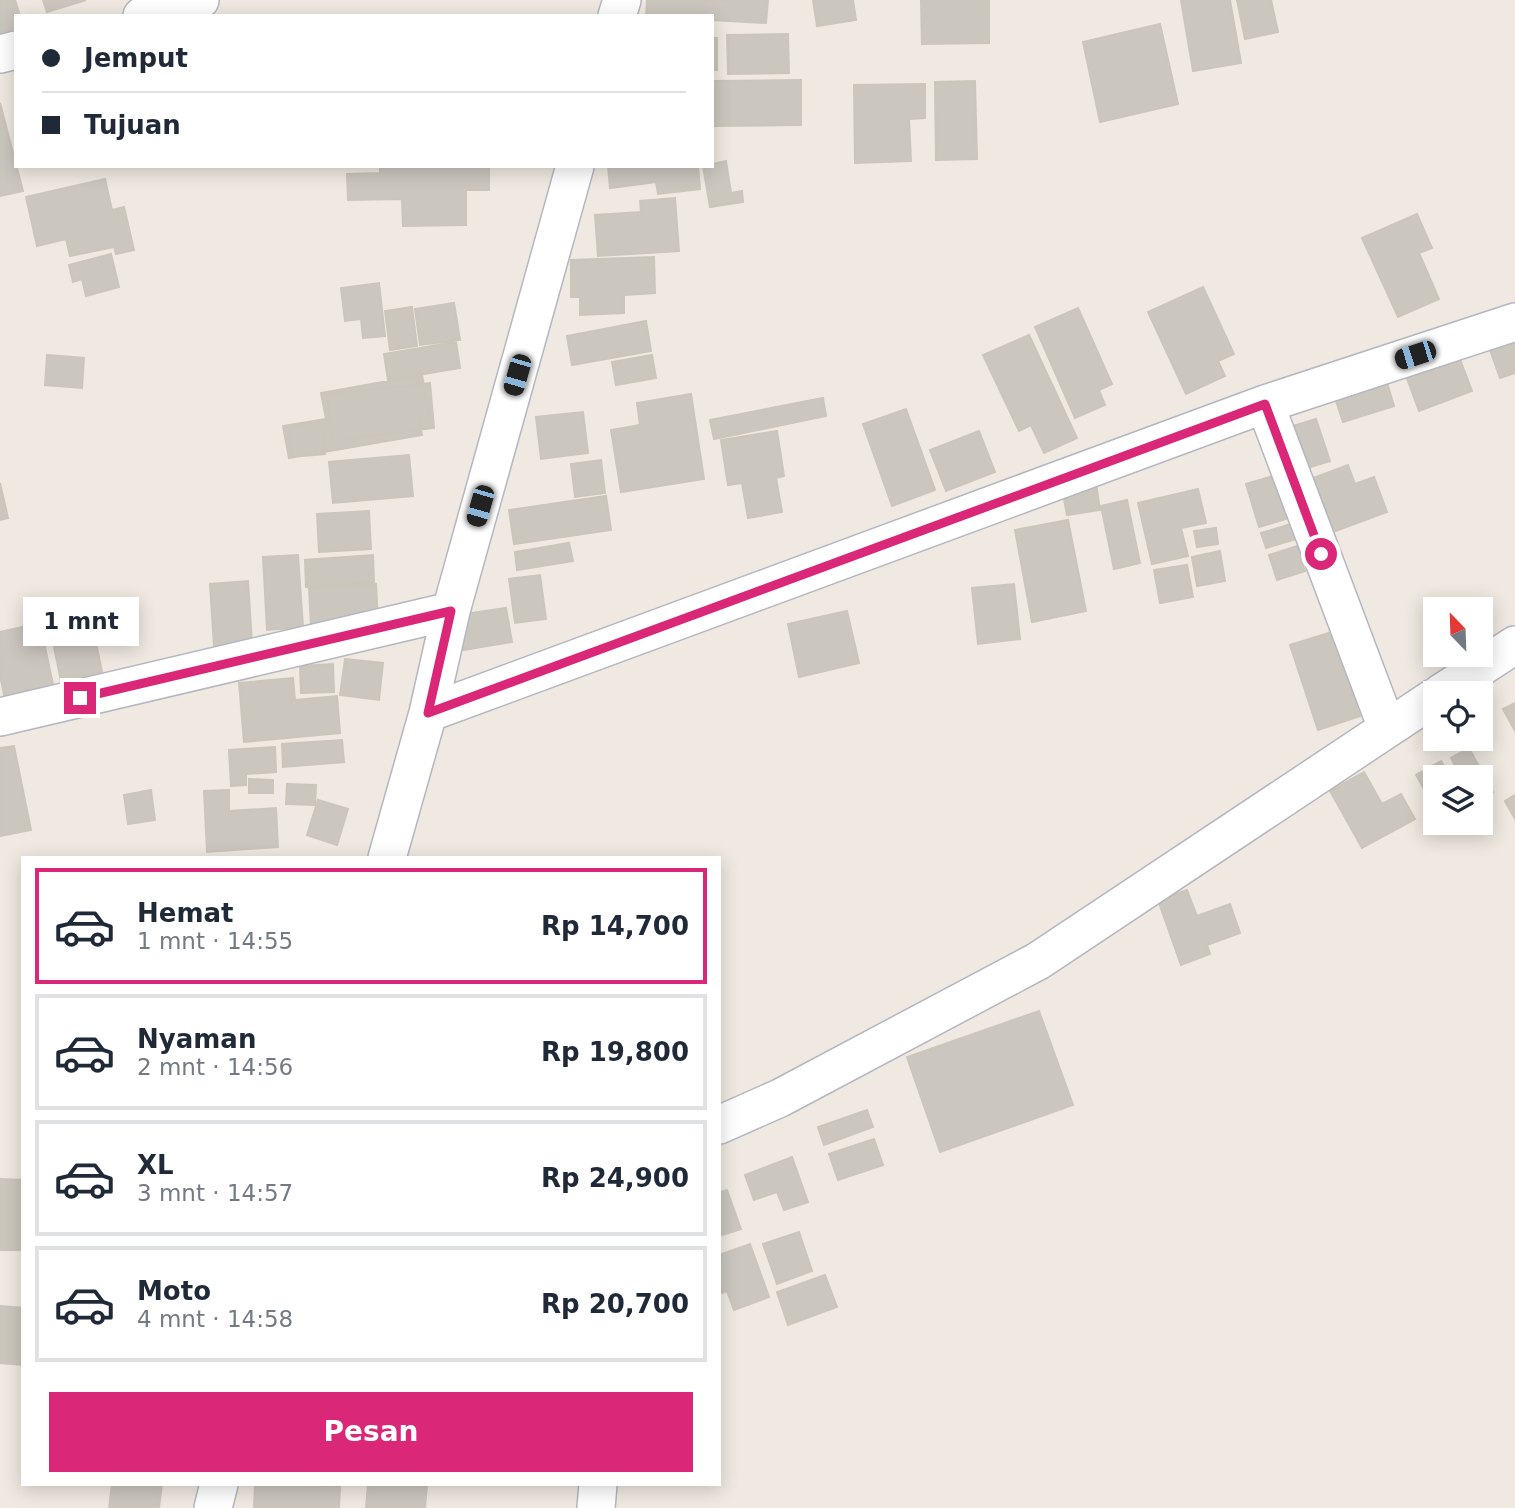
<!DOCTYPE html>
<html lang="id">
<head>
<meta charset="utf-8">
<style>
  body { margin:0; font-family:"DejaVu Sans",sans-serif; background:#f6f6f7; color:#1f2937; height:100vh; display:flex; flex-direction:column; font-size:26px; white-space:nowrap }
  * { box-sizing:border-box; margin:0 }
  p { font-size:23px; color:#747a83 }
  .icon { flex:none; width:38px; height:38px; fill:none; stroke:currentColor; stroke-width:2; stroke-linecap:round; stroke-linejoin:round }
  .map { position:relative; flex:1; overflow:hidden }
  .sheet { position:absolute; left:21px; top:856px; width:700px; height:630px; display:flex; flex-direction:column; background:#fff; border-radius:0px; box-shadow:0 4px 18px #0003 }
  .sheet>* { flex:none }
  .banner { position:absolute; left:14px; top:14px; width:700px; height:154px; border-radius:0px; box-shadow:0 4px 18px #0003; display:grid; align-content:center; height:154px; padding:0 28px; background:#fff }
  .needle { width:46px; rotate:337deg }
  .controls { position:absolute; left:1423px; top:597px; display:grid; gap:14px }
  .controls a { display:grid; place-items:center; width:70px; height:70px; border-radius:0px; background:#fff; box-shadow:0 4px 18px #0003; font-size:35px }
  .end { position:absolute; width:32px; height:32px; margin:-16px; border:9px solid #db2777; background:#fff; box-shadow:0 0 0 4px #fff }
  .from { border-radius:50% }
  .bubble { position:absolute; height:49px; border-radius:0px; background:#fff; box-shadow:0 4px 18px #0003; font-size:23px; font-weight:700; line-height:49px; text-align:center }
  .car { position:absolute; width:21px; height:42px; margin:-21px -10px; border-radius:9px; box-shadow:0 0 5px 2px #0007; background:linear-gradient(#222 24%,#8ab4d8 0 40%,#222 0 76%,#8ab4d8 0 86%,#222 0) }
  .banner b { display:flex; align-items:center; gap:24px; height:66px; font-size:26px }
  .banner b+b { border-top:2px solid #e0e1e3 }
  .banner i { width:18px; height:18px; background:#1f2937 }
  ul { padding:12px 0 0; list-style:none }
  li { display:flex; align-items:center; gap:21px; height:116px; margin:0 14px 10px; padding:0 14px; border:4px solid #e0e1e3; border-radius:0px }
  li div { flex:1 }
  li b { display:block; font-size:26px }
  li em { font-style:normal; font-weight:700 }
  li.active { border-color:#db2777 }
  li>.icon { width:63px; height:63px; stroke-width:1.5 }
  .cta { display:flex; gap:14px; margin-top:auto; padding:14px 28px }
  .cta a { flex:1; height:80px; border-radius:0px; background:#db2777; color:#fff; font-size:28px; font-weight:700; line-height:80px; text-align:center }
  .map>svg:first-child { display:block }
  .building { fill:#cbc7bf; stroke:#cbc5ba; stroke-width:2 }
  .lines { fill:none; stroke-linecap:round; stroke-linejoin:round }
  .minor-casing { stroke:#b4b7c1; stroke-width:40 }
  .minor { stroke:#fff; stroke-width:37 }
  .route { stroke:#db2777; stroke-width:9 }
</style>
</head>
<body>
<div class="map">
<svg width="1515" height="1508" viewBox="0 0 1515 1508">
  <rect width="100%" height="100%" fill="#efe9e1"/>
  <path class="building" d="M0 0H15L20 16H16V28L0 33Z
    M43 0H86L47 12Z
    M647 0H768L766 23 712 20V16H646Z
    M813 0H853L856 20 817 26Z
    M921 0H989V43L922 44Z
    M1181 0H1230L1241 63 1193 71Z
    M1237 0H1271L1278 32 1245 39Z
    M1160 24 1178 104 1100 122 1083 42Z
    M788 34 789 73 728 74 727 35Z
    M712 38H717V70H712Z
    M801 80V125L712 126V81Z
    M975 81 977 159 936 160 935 82Z
    M925 84V118L909 119 911 161 855 163 854 85Z
    M0 103 23 191 0 196Z
    M726 161 731 193 742 191 743 202 710 207 703 166Z
    M380 166H489V190H466V225L403 226 402 199 348 200 347 174 380 173Z
    M608 166H698L700 189 658 194 656 182 610 188Z
    M105 179 112 210 124 207 134 250 116 254 114 247 70 256 66 239 37 246 26 197Z
    M675 198 679 251 598 256 595 215 641 212 640 201Z
    M1417 214 1432 248 1419 253 1439 299 1398 317 1362 238Z
    M111 254 119 287 86 296 82 279 73 282 69 265Z
    M654 257 655 293 624 295V313L580 315V297H571V260Z
    M379 283 385 336 363 338 361 319 345 321 341 288Z
    M1203 287 1234 354 1218 361 1225 376 1186 394 1148 312Z
    M454 303 460 340 420 345 415 309Z
    M412 307 417 346 390 350 385 311Z
    M1078 308 1112 384 1099 390 1105 405 1075 418 1035 327Z
    M646 321 651 351 572 365 567 336Z
    M1029 335 1077 438 1044 453 1031 425 1019 431 983 355Z
    M1515 338V373L1500 378 1489 347Z
    M456 342 460 368 388 380 384 354Z
    M1458 354 1472 391 1419 411 1405 373Z
    M47 355 84 358 82 388 45 385Z
    M652 355 656 378 616 385 612 362Z
    M422 375 429 416 419 418 422 435 289 458 283 426 326 419 321 393Z
    M1386 379 1394 406 1343 422 1334 395Z
    M430 383 434 428 332 441 327 395Z
    M691 394 704 479 621 492 611 430 640 425 637 403Z
    M823 398 826 416 714 439 710 420Z
    M906 409 935 490 892 506 863 424Z
    M583 412 588 453 541 459 536 417Z
    M1316 419 1330 461 1307 468 1293 426Z
    M322 423 325 454 292 457 289 426Z
    M777 431 784 476 776 478 782 512 748 518 742 483 728 485 721 440Z
    M979 431 995 472 946 491 930 450Z
    M409 455 413 496 333 503 329 462Z
    M601 460 605 493 575 497 571 464Z
    M1348 465 1355 484 1374 477 1387 512 1333 532 1313 478Z
    M1276 475 1289 518 1259 527 1246 484Z
    M0 483 8 518 0 520Z
    M1096 483 1100 510 1067 515 1062 488Z
    M1198 489 1206 523 1181 528 1188 556 1152 564 1138 503Z
    M606 496 611 530 514 544 509 510Z
    M1127 500 1140 563 1114 569 1101 506Z
    M369 511 371 549 319 552 317 514Z
    M1068 520 1086 611 1032 622 1015 530Z
    M1291 524 1296 539 1266 548 1261 533Z
    M1216 528 1218 544 1197 547 1194 531Z
    M569 543 573 561 517 570 515 552Z
    M1297 546 1305 571 1277 580 1269 555Z
    M1220 551 1225 581 1197 586 1192 557Z
    M298 555 303 627 267 630 263 557Z
    M373 555 374 582 306 587 305 560Z
    M1187 565 1193 597 1160 603 1154 570Z
    M540 575 546 619 515 623 509 579Z
    M248 581 252 643 214 646 210 584Z
    M376 584 378 622 311 627 309 588Z
    M1014 584 1020 639 978 644 972 588Z
    M506 608 512 642 463 650 458 615Z
    M847 611 859 663 799 677 788 624Z
    M40 623 55 694 6 704 0 675V632Z
    M1332 632 1360 716 1318 730 1290 645Z
    M95 638 102 672 61 681 54 647Z
    M345 659 383 663 379 700 340 695Z
    M333 664 334 692 301 693 300 666Z
    M293 678 295 700 337 696 340 733 244 742 239 683Z
    M1515 703V731L1503 709Z
    M342 740 344 762 283 767 282 744Z
    M14 746 31 830 0 836V748Z
    M275 747 276 772 246 774V785L231 786 229 750Z
    M1469 748 1493 792 1480 799V777H1461L1451 758Z
    M1441 761 1450 777H1435V808L1416 775Z
    M1364 772 1382 804 1401 794 1415 819 1362 848 1330 791Z
    M249 779 273 780V793H249Z
    M287 784 316 785 315 805 286 804Z
    M151 790 155 820 128 824 124 795Z
    M229 790V811L276 808 278 847 207 852 204 791Z
    M1515 795V819L1505 801Z
    M318 800 348 809 337 845 307 835Z
    M1187 890 1197 916 1230 904 1240 933 1207 945 1210 954 1181 965 1158 900Z
    M1039 1011 1073 1105 940 1152 907 1057Z
    M867 1110 873 1127 824 1145 818 1127Z
    M874 1139 883 1165 838 1180 829 1154Z
    M792 1157 808 1202 784 1210 777 1192 754 1200 745 1175Z
    M0 1179 23 1180V1250H0Z
    M727 1190 741 1229 722 1235 719 1226V1193Z
    M799 1232 812 1271 777 1284 763 1244Z
    M750 1244 769 1297 734 1310 727 1291 719 1294V1255Z
    M825 1275 837 1307 788 1325 777 1292Z
    M0 1306 23 1308V1365L0 1363Z
    M112 1484H162L159 1508H109Z
    M255 1484 340 1486 339 1508H254Z
    M368 1484H427L425 1508H366Z"/>
  <g class="lines">
    <g class="minor-casing">
      <path id="minor" d="M142 16 200 0
        M617 16 622 0
        M0 54 16 50
        M1265 404 1387 728
        M1441 693 1515 645
        M428 713 1265 404 1515 322
        M0 717 451 611
        M387 858 428 713 451 611 575 166
        M719 1125 780 1098 1038 961 1435 697
        M213 1508 219 1484
        M596 1508 598 1484"/>
    </g>
    <use href="#minor" class="minor"/>
  </g>
  <g class="lines">
    <path class="route" d="M80 698 451 611 428 713 1265 404 1321 554"/>
  </g>
</svg>
<div class="controls">
<a><svg class="needle" viewBox="-14 -14 28 28"><path d="M0-13l5 13h-10z" fill="#e53935"/><path d="M0 13l5-13h-10z" fill="#747a83"/></svg></a>
<a><svg class="icon" aria-label="locate" viewBox="0 0 24 24"><circle cx="12" cy="12" r="6"/><path d="M12 2v4M12 18v4M2 12h4M18 12h4"/></svg></a>
<a><svg class="icon" aria-label="layers" viewBox="0 0 24 24"><path d="M12 4l9 5-9 5-9-5zM3 14l9 5 9-5"/></svg></a>
</div>
<i class="end from" style="left:1321px;top:554px"></i>
<i class="end" style="left:80px;top:698px"></i>
<div class="bubble" style="left:23px;top:597px;width:116px">1 mnt</div>
<i class="car" style="left:1415px;top:355px;rotate:252deg"></i>
<i class="car" style="left:517px;top:375px;rotate:196deg"></i>
<i class="car" style="left:480px;top:506px;rotate:196deg"></i>
<div class="banner">
<b><i class="from"></i>Jemput</b>
<b><i></i>Tujuan</b>
</div>
<section class="sheet">
<ul>
<li class="active"><svg class="icon" aria-label="car" viewBox="0 0 24 24"><path d="M5 17H2v-5l4-1 3-4h7l3 4 3 1v5h-3M9 17h6M6 11h13"/><circle cx="7" cy="17" r="2"/><circle cx="17" cy="17" r="2"/></svg><div><b>Hemat</b><p>1 mnt · 14:55</p></div><em>Rp 14,700</em></li>
<li><svg class="icon" aria-label="car" viewBox="0 0 24 24"><path d="M5 17H2v-5l4-1 3-4h7l3 4 3 1v5h-3M9 17h6M6 11h13"/><circle cx="7" cy="17" r="2"/><circle cx="17" cy="17" r="2"/></svg><div><b>Nyaman</b><p>2 mnt · 14:56</p></div><em>Rp 19,800</em></li>
<li><svg class="icon" aria-label="car" viewBox="0 0 24 24"><path d="M5 17H2v-5l4-1 3-4h7l3 4 3 1v5h-3M9 17h6M6 11h13"/><circle cx="7" cy="17" r="2"/><circle cx="17" cy="17" r="2"/></svg><div><b>XL</b><p>3 mnt · 14:57</p></div><em>Rp 24,900</em></li>
<li><svg class="icon" aria-label="car" viewBox="0 0 24 24"><path d="M5 17H2v-5l4-1 3-4h7l3 4 3 1v5h-3M9 17h6M6 11h13"/><circle cx="7" cy="17" r="2"/><circle cx="17" cy="17" r="2"/></svg><div><b>Moto</b><p>4 mnt · 14:58</p></div><em>Rp 20,700</em></li>
</ul>
<div class="cta"><a>Pesan</a></div>
</section>
</div>
</body>
</html>
